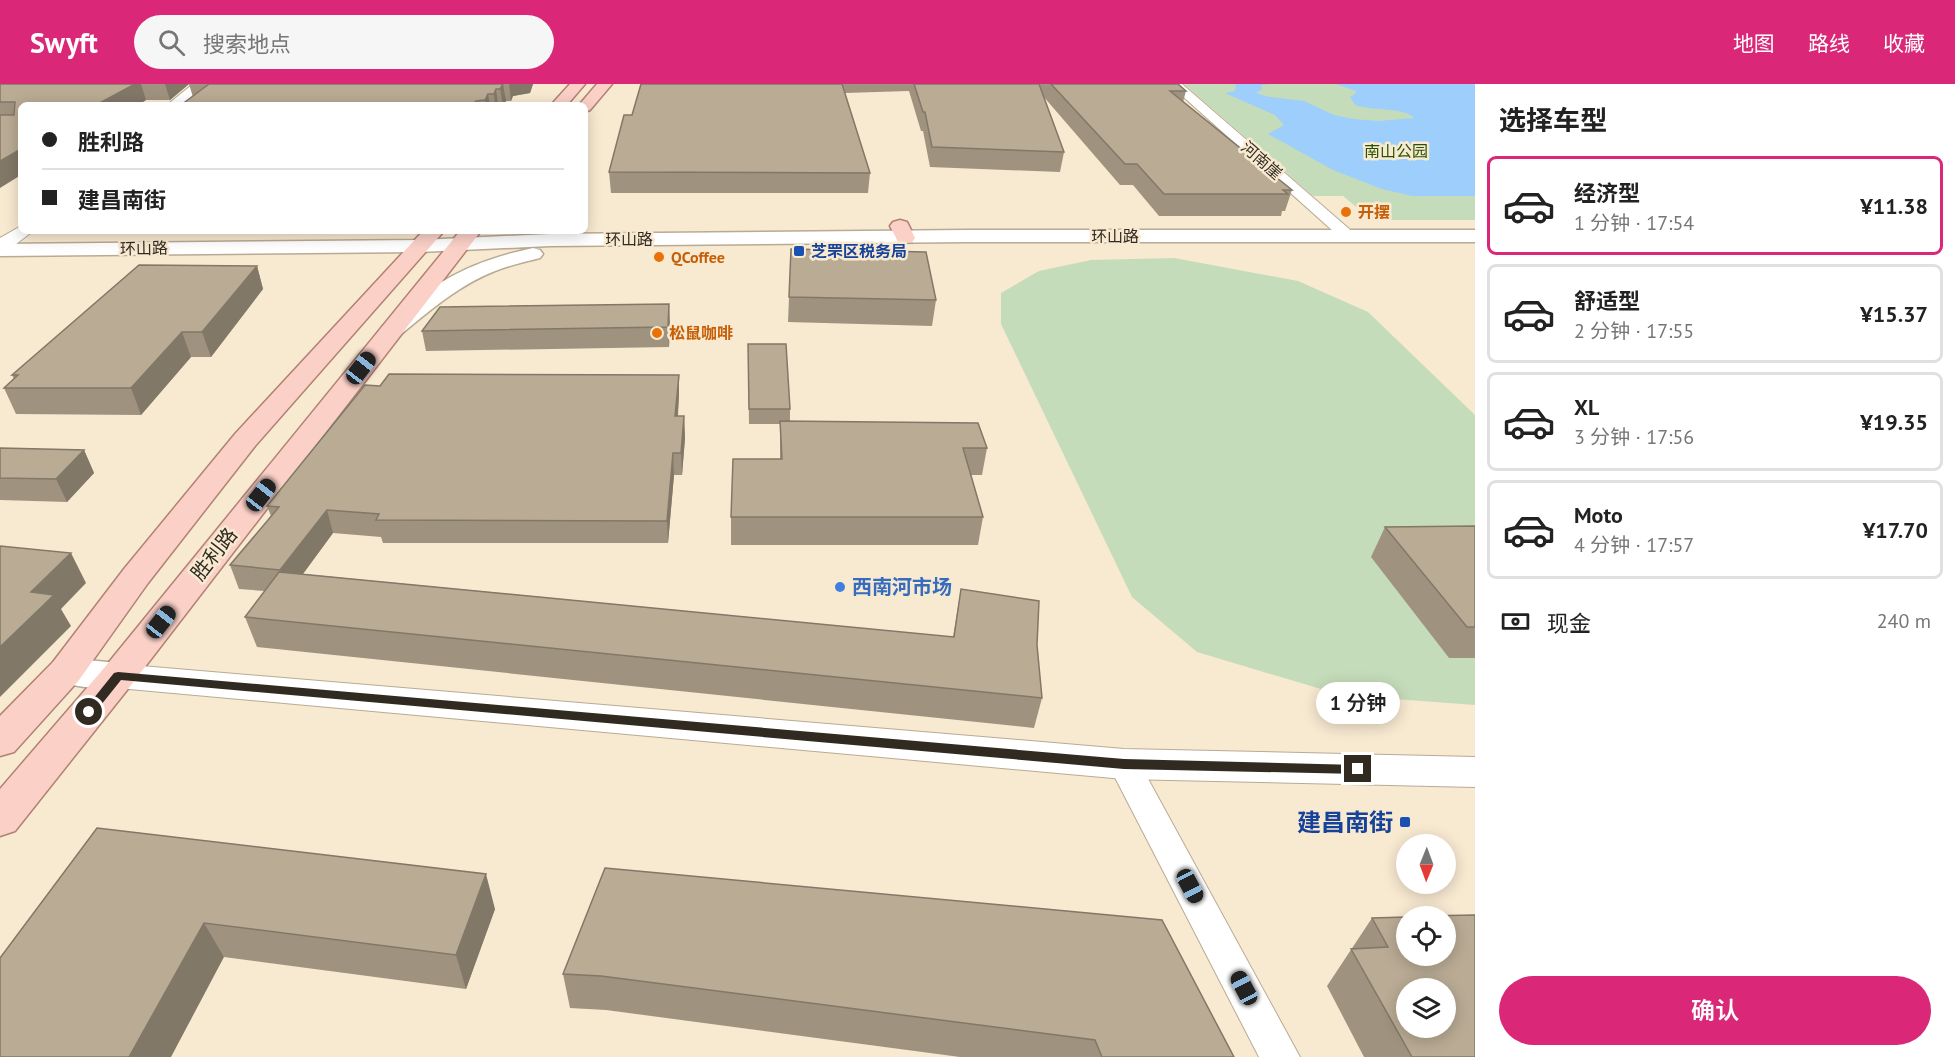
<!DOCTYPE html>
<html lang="zh">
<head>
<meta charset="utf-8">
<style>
  body { margin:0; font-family:"PT Sans","Noto Sans SC",sans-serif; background:#f6f6f6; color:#222; height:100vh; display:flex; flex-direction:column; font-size:22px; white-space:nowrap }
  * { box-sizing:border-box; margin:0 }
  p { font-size:20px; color:#767676 }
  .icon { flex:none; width:33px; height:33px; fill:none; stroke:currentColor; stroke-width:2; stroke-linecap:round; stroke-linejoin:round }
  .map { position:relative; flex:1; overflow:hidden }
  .sheet { display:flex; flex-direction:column; background:#fff; width:480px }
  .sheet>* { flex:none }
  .guide { position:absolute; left:18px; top:18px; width:570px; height:132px; border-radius:9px; box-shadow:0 3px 15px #0003; display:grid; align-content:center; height:132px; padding:0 24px; background:#fff }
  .needle { width:39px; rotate:181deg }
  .tools { position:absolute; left:1396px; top:750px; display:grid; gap:12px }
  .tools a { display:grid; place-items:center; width:60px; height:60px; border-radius:50%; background:#fff; box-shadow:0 3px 15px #0003; font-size:30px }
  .end { position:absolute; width:27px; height:27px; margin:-14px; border:8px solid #302a21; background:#fff; box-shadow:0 0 0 3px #fff }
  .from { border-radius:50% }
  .bubble { position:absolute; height:42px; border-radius:21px; background:#fff; box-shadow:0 3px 15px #0003; font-size:20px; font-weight:600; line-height:42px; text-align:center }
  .car { position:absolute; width:18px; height:36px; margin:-18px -9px; border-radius:8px; box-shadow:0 0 4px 2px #0007; background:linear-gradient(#222 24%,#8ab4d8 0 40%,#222 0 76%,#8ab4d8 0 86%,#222 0) }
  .guide b { display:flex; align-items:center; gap:21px; height:57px; font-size:22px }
  .guide b+b { border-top:2px solid #e0e0e0 }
  .guide i { width:15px; height:15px; background:#222 }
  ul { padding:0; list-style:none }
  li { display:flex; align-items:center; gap:18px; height:99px; margin:0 12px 9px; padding:0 12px; border:3px solid #e0e0e0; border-radius:9px }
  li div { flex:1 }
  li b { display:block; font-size:22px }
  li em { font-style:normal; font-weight:600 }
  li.active { border-color:#db2777 }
  li>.icon { width:54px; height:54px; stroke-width:1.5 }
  h2 { padding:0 24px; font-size:27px; line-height:72px }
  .pay { display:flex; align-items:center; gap:15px; height:66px; padding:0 24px; font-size:22px }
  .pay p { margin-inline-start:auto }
  .action { display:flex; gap:12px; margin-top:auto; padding:12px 24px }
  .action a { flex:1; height:69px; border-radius:36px; background:#db2777; color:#fff; font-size:24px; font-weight:600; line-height:69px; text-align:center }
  header { display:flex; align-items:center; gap:36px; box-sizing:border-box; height:84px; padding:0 30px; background:#db2777; color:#fff }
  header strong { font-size:28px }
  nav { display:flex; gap:33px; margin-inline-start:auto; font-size:21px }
  .search { width:420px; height:54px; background:#f6f6f6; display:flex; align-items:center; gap:15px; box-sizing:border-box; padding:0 21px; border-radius:33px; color:#767676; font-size:22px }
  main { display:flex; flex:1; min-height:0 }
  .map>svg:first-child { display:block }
  .green { fill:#c5dcba }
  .water { fill:#9dcefc }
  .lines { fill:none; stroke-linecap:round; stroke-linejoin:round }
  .minor-casing { stroke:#b9aa94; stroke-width:2 }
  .tertiary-casing { stroke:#b9aa94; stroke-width:2 }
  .secondary-casing { stroke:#b9aa94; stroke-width:3 }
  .primary-casing { stroke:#b18274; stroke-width:3 }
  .minor { fill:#fff; fill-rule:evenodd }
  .tertiary { fill:#fff; fill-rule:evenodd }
  .secondary { fill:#fff; fill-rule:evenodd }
  .primary { fill:#fad0c7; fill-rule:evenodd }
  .wall { fill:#9f937f }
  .shaded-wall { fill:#827868 }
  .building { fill:#b9ab94; stroke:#827868; stroke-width:1.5; fill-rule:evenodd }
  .route { fill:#302a21 }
  .food-dot { fill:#e8710a; stroke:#f8e9d1; stroke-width:2 }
  .transit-dot { fill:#1a4fb4; stroke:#f8e9d1; stroke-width:2 }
  .shop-dot { fill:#3f7fe0; stroke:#f8e9d1; stroke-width:2 }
  .labels { text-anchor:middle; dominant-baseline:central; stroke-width:5; stroke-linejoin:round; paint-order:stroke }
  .far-park-label { font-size:16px; fill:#295303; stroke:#f8e9d1 }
  .far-street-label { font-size:16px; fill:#302a21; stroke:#f8e9d1 }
  .far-food-label { font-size:16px; font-weight:bold; fill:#c56008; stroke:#f8e9d1; text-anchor:start }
  .far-transit-label { font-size:16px; font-weight:bold; fill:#164399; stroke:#f8e9d1; text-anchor:start }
  .street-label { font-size:20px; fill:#302a21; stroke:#f8e9d1 }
  .shop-label { font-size:20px; font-weight:bold; fill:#366cbe; stroke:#f8e9d1; text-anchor:start }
  .near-transit-label { font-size:24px; font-weight:bold; fill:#164399; stroke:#f8e9d1; text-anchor:end }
</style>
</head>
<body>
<header>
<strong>Swyft</strong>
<div class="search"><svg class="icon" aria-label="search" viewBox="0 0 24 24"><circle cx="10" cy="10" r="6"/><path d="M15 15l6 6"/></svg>搜索地点</div>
<nav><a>地图</a><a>路线</a><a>收藏</a></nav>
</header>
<main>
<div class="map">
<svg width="1475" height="973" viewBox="0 0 1475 973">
  <rect width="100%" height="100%" fill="#f8e9d1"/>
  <path class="green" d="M1184 0H1475V136H1372L1343 112H1313Z
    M1174 174 1298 197 1368 228 1475 331V621L1341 611 1197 568 1132 513 1001 240V209L1039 187 1091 176Z"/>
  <path class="water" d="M1236 0H1273L1261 1 1262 5 1256 9 1269 13 1304 17 1334 31 1353 35 1378 37 1414 34C1404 23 1371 27 1355 21L1350 13 1356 9V7L1336 0H1475V112H1412L1382 105 1333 86 1268 50 1284 41 1275 31 1225 9 1235 7Z"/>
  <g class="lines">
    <g class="minor-casing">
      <path id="minor" d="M1169 0H1182L1355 150 1357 153 1355 156H1343Z
        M1124 668 1135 671 1300 973H1259L1108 680 1113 671Z"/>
    </g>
    <g class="tertiary-casing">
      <path id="tertiary" d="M193 0H209L183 21H167Z
        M21 142V147H33L7 167 0 169V154Z
        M118 580 1124 665 1475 673V703L1124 695 118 604 105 601 100 592 105 583Z"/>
    </g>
    <g class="secondary-casing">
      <path id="secondary" d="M967 146H1475V158H967L550 162 420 168 0 172V160L420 156 550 150Z
        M533 164 540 166 543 170 540 174C525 178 510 181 495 187 459 201 429 227 399 252L391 254 383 252 379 247C386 237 398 230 407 222 448 190 482 175 533 164Z
        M66 574 118 579 131 583 137 592 131 601C108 608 76 603 53 596L48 587 53 578Z"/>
    </g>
    <g class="primary-casing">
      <path id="primary" d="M570 0H585L567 21H551Z
        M597 0H612L590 26 585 28V21H579Z
        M900 136 907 138 915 154 912 158H898L890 142 893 138Z
        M423 147H444L255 362 148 499 79 596 14 668 0 672V632L53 578 124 485 235 350Z
        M460 147H481L131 601 15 747 0 752V705L105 583Z"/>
    </g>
    <use href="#minor" class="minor"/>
    <use href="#tertiary" class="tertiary"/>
    <use href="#secondary" class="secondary"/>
    <use href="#primary" class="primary"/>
  </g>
  <path class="wall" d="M0 0H533L530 9 513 12 511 17H506L504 21H181L193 13 189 0 170 16H146L138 21H21L0 104Z
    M641 0H1178L1186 7 1183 18 1292 106 1285 127H1282L1281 132H1159L1133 101H1120L1043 12 1064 68 1060 88 930 83 923 47H921L909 7 845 9 870 89 868 109H611L609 88 632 31Z
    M791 165 936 216 932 242 788 238Z
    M257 182 263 205 211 273H191L141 331 16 330 4 304 14 295 12 291Z
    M670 240 669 263 426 267 422 247Z
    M748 260 790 325V337L987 364 982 391H971L983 433 978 461H731V433L780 375V340H749Z
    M380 302 679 311 678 332H684L685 354 682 391H674L668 459H383L381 453 333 449 303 490 953 553 961 505 1037 561 1042 614 1034 644 257 563 245 533 265 507 239 505 230 481 271 432 267 422Z
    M0 364 84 366 94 389 67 418 0 416Z
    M1475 442V574H1449L1371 473 1385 443Z
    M97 744 495 825 466 905 224 873Z
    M605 784 1234 973H960L606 926 570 924 563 890Z
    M1372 834 1475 973H1364L1327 902Z"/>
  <path class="shaded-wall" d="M135 0H141L146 16 138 21H96Z
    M165 0H189L170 16Z
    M503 0 506 17 504 21H503L500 5Z
    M509 0H533L530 9 513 12 511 17Z
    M496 5 498 21H495L494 10Z
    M488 10 490 21H486L485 16Z
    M21 65V91L0 104V77Z
    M257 182 263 205 211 273 202 248Z
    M669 220 670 240 669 263 668 243Z
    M182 248 191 273 141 331 131 304Z
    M679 291V311L676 354 675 332Z
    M684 332 685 354 682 391 681 369Z
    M84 366 94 389 67 418 56 395Z
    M673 369 674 391 668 459 667 437Z
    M327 426 333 449 288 510 280 486Z
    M71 469 86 499 61 525 71 542 0 613V563L31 508Z
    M486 790 495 825 466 905 456 871Z
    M204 839 224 873 171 973H129Z"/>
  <path class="building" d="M0 0H135L96 21H21V65L0 77V31H14L15 18H0Z
    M209 0H503L500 5H496L494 10H488L485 16 476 17 472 21H181Z
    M641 0H842L870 89 609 88 624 31H632Z
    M914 0H1039L1064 68 932 63 925 28H923Z
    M1051 0H1178L1186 7H1170L1292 106H1283L1288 110H1164L1137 80H1125Z
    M791 165 926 168 936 216 789 213Z
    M139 181 257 182 202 248H182L131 304H4L18 291H12Z
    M669 220 668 243 422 247 440 223Z
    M748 260H786L790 325H749Z
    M389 290 679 291 675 332H684L681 369H673L667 437 376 436 379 430 327 426 280 486 230 481 279 423 267 422 365 301 380 302Z
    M780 337 978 339 987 364H963L983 433H731L733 375H782Z
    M0 364 84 366 56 395 0 394Z
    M1475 442V543H1467L1385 443Z
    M0 462 71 469 31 508 54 511 0 563Z
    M279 488 954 553 961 505 1039 517 1037 561 1042 614 245 533Z
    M97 744 486 790 456 871 204 839 129 973H0V874Z
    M605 784 1162 836 1234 973H1102L1095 956 601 892 563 890Z
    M1475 831V973H1412L1351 865 1388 863 1372 834 1407 833V872H1446V832H1423ZM1407 904H1446V944H1407Z"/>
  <path class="route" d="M118 588 1124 675 1358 681 1364 685 1358 690 1124 685 121 596 93 631H85V625L114 589Z"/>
  <g class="food-dot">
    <circle cx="1346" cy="128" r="6"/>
    <circle cx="659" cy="173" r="6"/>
    <circle cx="657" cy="249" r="6"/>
  </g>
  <g class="transit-dot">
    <rect x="793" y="161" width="12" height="12" rx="3"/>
    <rect x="1399" y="732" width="12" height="12" rx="3"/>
  </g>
  <circle class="shop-dot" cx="840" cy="503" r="6"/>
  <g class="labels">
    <g class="far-park-label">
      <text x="1396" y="67">南山公园</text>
    </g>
    <g class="far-street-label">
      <text transform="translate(1262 76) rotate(41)">河南崖</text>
      <text x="1115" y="152">环山路</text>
      <text x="629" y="155">环山路</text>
      <text transform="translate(144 164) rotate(-1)">环山路</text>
    </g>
    <g class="far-food-label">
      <text x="1358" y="128">开摆</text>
      <text x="671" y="173">QCoffee</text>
      <text x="669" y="249">松鼠咖啡</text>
    </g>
    <g class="far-transit-label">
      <text x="811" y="167">芝罘区税务局</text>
    </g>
    <g class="street-label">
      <text transform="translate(214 470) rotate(-52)">胜利路</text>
    </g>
    <g class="shop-label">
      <text x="852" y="503">西南河市场</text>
    </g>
    <g class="near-transit-label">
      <text x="1393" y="738">建昌南街</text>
    </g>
  </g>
</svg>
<div class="tools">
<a><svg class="needle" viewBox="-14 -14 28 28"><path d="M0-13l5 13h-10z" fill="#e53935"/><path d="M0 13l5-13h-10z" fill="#767676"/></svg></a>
<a><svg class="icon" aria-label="locate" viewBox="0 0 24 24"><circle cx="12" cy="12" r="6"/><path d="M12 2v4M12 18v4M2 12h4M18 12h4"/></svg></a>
<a><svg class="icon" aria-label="layers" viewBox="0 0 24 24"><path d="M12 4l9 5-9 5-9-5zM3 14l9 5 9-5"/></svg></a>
</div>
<i class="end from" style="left:89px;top:628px"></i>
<i class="end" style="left:1358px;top:685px"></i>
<div class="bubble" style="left:1316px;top:598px;width:84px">1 分钟</div>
<i class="car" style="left:361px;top:284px;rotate:38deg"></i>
<i class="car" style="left:261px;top:411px;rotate:38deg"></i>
<i class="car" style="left:161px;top:538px;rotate:38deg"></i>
<i class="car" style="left:1190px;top:802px;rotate:152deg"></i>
<i class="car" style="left:1244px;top:904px;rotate:332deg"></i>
<div class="guide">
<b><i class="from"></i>胜利路</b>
<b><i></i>建昌南街</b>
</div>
</div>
<section class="sheet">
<h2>选择车型</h2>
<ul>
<li class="active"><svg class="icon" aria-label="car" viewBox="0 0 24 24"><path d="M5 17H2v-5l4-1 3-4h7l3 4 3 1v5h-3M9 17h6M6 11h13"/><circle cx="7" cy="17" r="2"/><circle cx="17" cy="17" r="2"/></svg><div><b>经济型</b><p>1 分钟 · 17:54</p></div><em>¥11.38</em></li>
<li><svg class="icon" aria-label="car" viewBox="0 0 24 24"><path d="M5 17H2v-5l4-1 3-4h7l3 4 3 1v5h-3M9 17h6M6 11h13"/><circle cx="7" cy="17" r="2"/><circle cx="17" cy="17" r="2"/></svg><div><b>舒适型</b><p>2 分钟 · 17:55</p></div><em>¥15.37</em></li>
<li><svg class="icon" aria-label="car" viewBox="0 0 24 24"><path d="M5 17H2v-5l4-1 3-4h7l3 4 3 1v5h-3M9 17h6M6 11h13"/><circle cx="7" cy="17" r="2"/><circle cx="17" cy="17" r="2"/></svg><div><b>XL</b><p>3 分钟 · 17:56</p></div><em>¥19.35</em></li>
<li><svg class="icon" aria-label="car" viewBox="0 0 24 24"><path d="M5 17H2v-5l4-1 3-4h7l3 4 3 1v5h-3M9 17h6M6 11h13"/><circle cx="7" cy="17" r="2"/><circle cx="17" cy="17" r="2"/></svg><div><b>Moto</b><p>4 分钟 · 17:57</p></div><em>¥17.70</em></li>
</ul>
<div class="pay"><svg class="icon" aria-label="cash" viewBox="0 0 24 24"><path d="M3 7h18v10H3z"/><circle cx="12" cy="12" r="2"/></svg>现金<p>240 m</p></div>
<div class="action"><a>确认</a></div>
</section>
</main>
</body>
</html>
